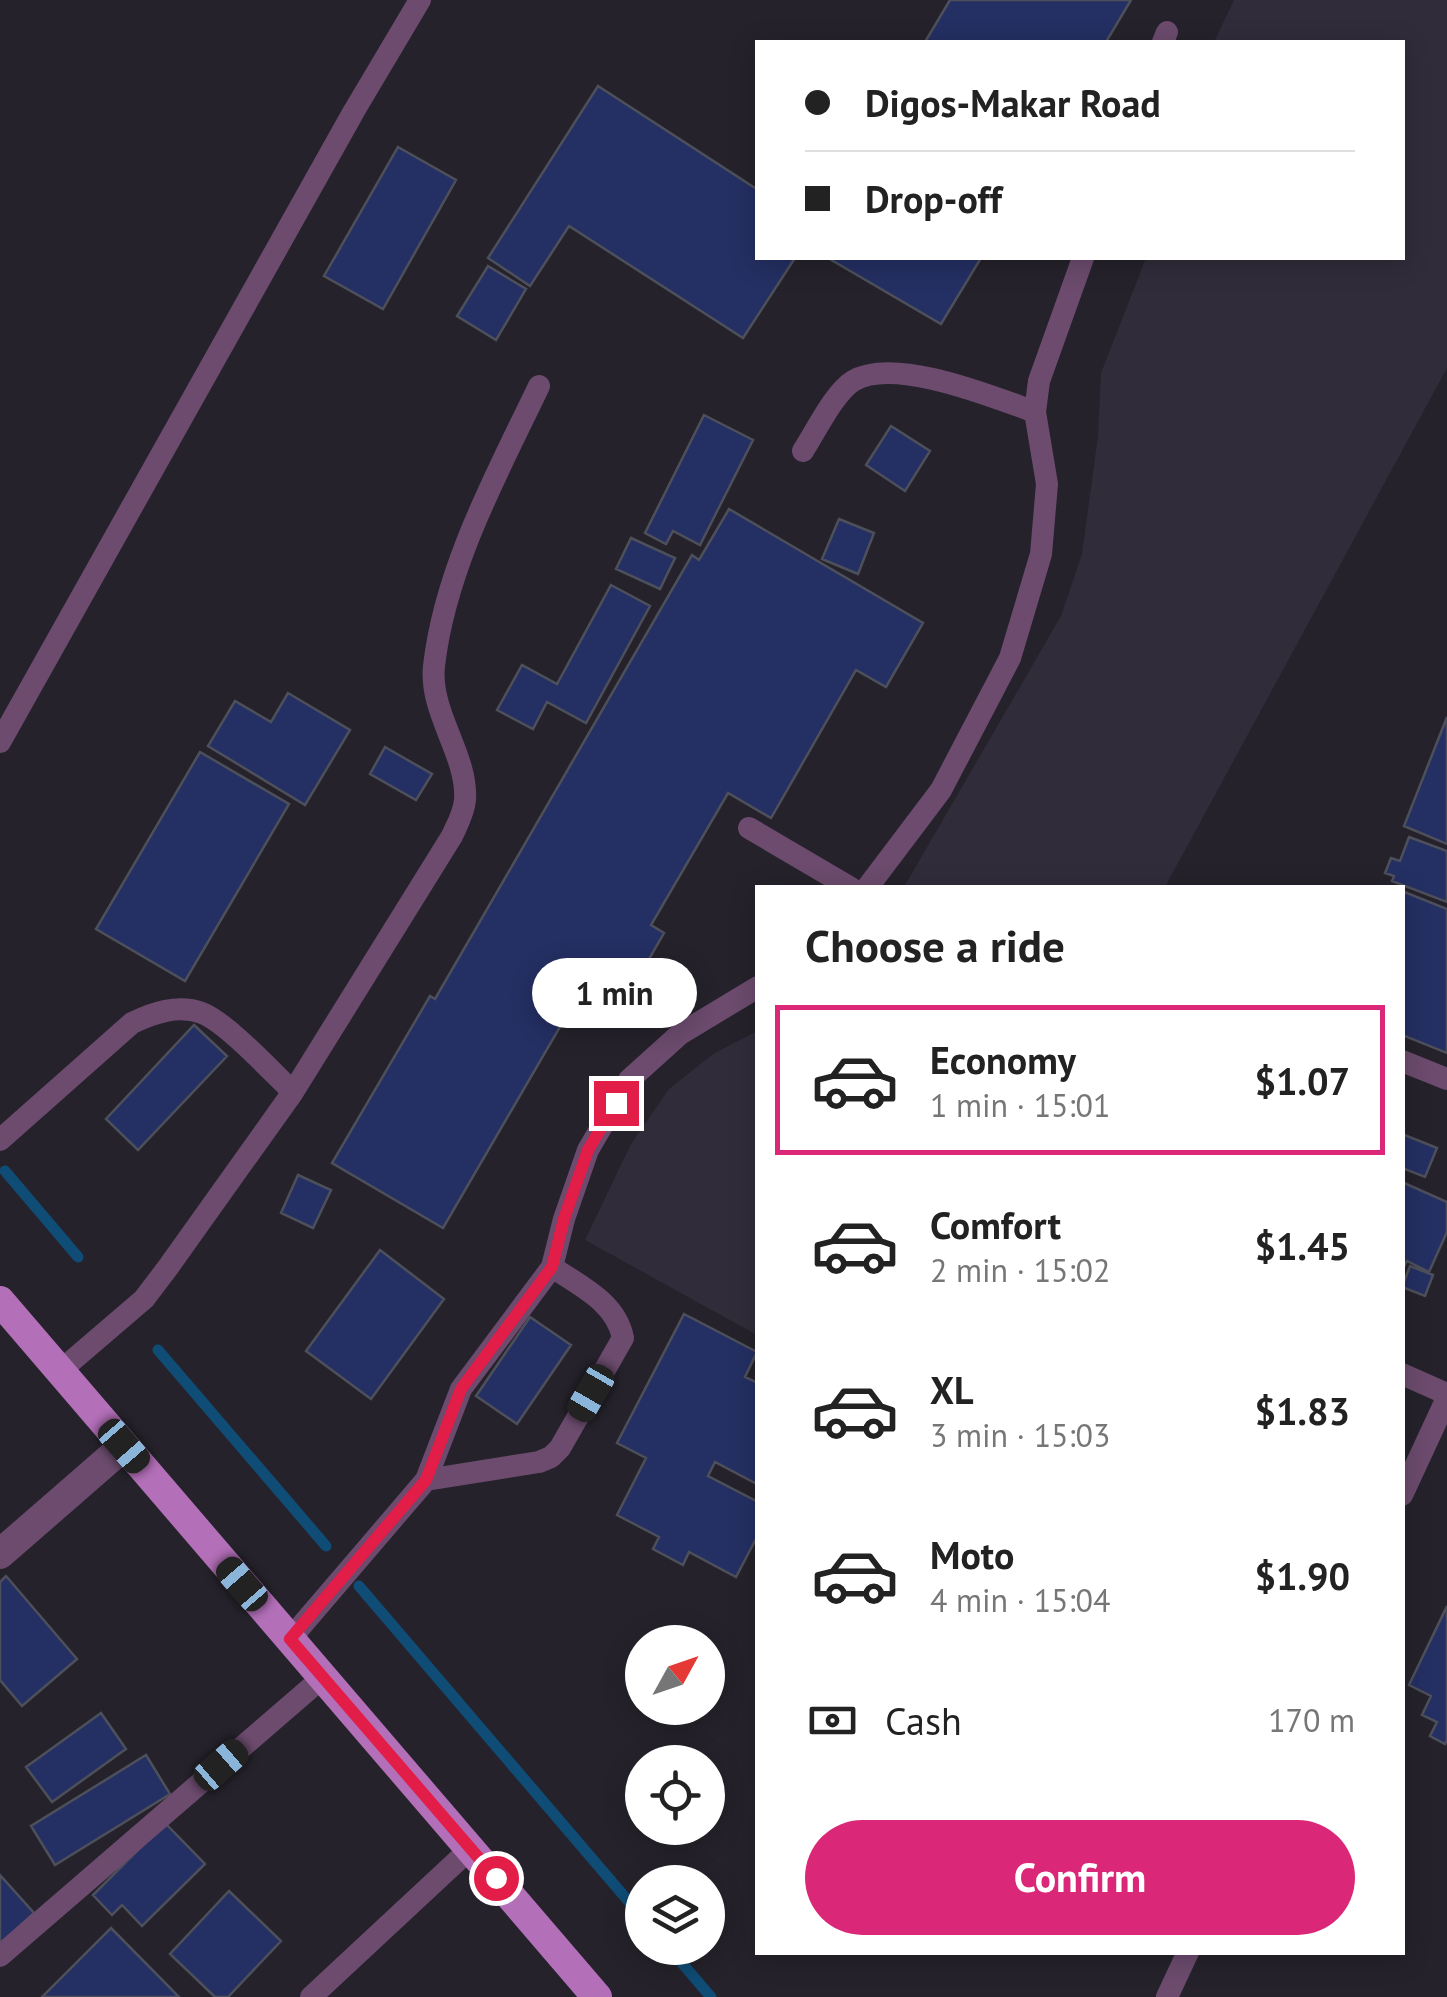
<!DOCTYPE html>
<html lang="en">
<head>
<meta charset="utf-8">
<style>
  body { margin:0; font-family:"PT Sans",sans-serif; background:#f2f2f2; color:#222; height:100vh; display:flex; flex-direction:column; font-size:38px; white-space:nowrap }
  * { box-sizing:border-box; margin:0 }
  p { font-size:32px; color:#767676 }
  .icon { flex:none; width:55px; height:55px; fill:none; stroke:currentColor; stroke-width:2; stroke-linecap:round; stroke-linejoin:round }
  .map { position:relative; flex:1; overflow:hidden }
  .side { position:absolute; left:755px; top:885px; width:650px; height:1070px; display:flex; flex-direction:column; background:#fff; border-radius:0px; box-shadow:0 5px 25px #0003 }
  .side>* { flex:none }
  .banner { position:absolute; left:755px; top:40px; width:650px; height:220px; border-radius:0px; box-shadow:0 5px 25px #0003; display:grid; align-content:center; height:220px; padding:0 50px; background:#fff }
  .needle { width:65px; rotate:50deg }
  .buttons { position:absolute; left:625px; top:1625px; display:grid; gap:20px }
  .buttons a { display:grid; place-items:center; width:100px; height:100px; border-radius:50%; background:#fff; box-shadow:0 5px 25px #0003; font-size:50px }
  .end { position:absolute; width:45px; height:45px; margin:-22px; border:12px solid #e11d48; background:#fff; box-shadow:0 0 0 5px #fff }
  .from { border-radius:50% }
  .bubble { position:absolute; height:70px; border-radius:35px; background:#fff; box-shadow:0 5px 25px #0003; font-size:32px; font-weight:700; line-height:70px; text-align:center }
  .car { position:absolute; width:30px; height:60px; margin:-30px -15px; border-radius:12px; box-shadow:0 0 8px 2px #0007; background:linear-gradient(#222 24%,#8ab4d8 0 40%,#222 0 76%,#8ab4d8 0 86%,#222 0) }
  .banner b { display:flex; align-items:center; gap:35px; height:95px; font-size:38px }
  .banner b+b { border-top:2px solid #e0e0e0 }
  .banner i { width:25px; height:25px; background:#222 }
  ul { padding:0; list-style:none }
  li { display:flex; align-items:center; gap:30px; height:150px; margin:0 20px 15px; padding:0 30px; border:5px solid transparent; border-radius:0px }
  li div { flex:1 }
  li b { display:block; font-size:38px }
  li em { font-style:normal; font-weight:700 }
  li.active { border-color:#db2777 }
  li>.icon { width:90px; height:90px; stroke-width:1.5 }
  h2 { padding:0 50px; font-size:45px; line-height:120px }
  .pay { display:flex; align-items:center; gap:25px; height:110px; padding:0 50px; font-size:38px }
  .pay p { margin-inline-start:auto }
  .primary-button { display:flex; gap:20px; margin-top:auto; padding:20px 50px }
  .primary-button a { flex:1; height:115px; border-radius:60px; background:#db2777; color:#fff; font-size:40px; font-weight:700; line-height:115px; text-align:center }
  .map>svg:first-child { display:block }
  .built { fill:#302c3a }
  .lines { fill:none; stroke-linecap:round; stroke-linejoin:round }
  .stream { stroke:#0f4c76; stroke-width:11 }
  .building { fill:#242f63; stroke:#4d505a; stroke-width:2.5 }
  .lane { stroke:#6c4b6e; stroke-width:22 }
  .street { stroke:#6c4b6e; stroke-width:30 }
  .primary { stroke:#b36fb8; stroke-width:30 }
  .route { stroke:#e11d48; stroke-width:12 }
</style>
</head>
<body>
<div class="map">
<svg width="1447" height="1997" viewBox="0 0 1447 1997">
  <rect width="100%" height="100%" fill="#25222b"/>
  <path class="built" d="M1234 0H1447V368L1165 887H904L1061 616 1082 554 1098 436 1101 373 1146 258H1402V42H1214Z
    M757 1031V1335L585 1240 631 1144 669 1089 713 1054Z"/>
  <g class="lines">
    <path class="stream" d="M5 1171 78 1257
      M158 1350 326 1546
      M359 1586 642 1917
      M669 1948 711 1997"/>
  </g>
  <path class="building" d="M950 0H1131L1106 42H925Z
    M598 86 758 190V258H795L743 338 569 226 530 286 488 258Z
    M398 147 456 180 383 309 324 276Z
    M828 258H981L941 324Z
    M488 266 526 289 496 340 457 316Z
    M704 415 753 440 700 545 673 531 666 544 645 533Z
    M891 426 930 451 905 491 866 465Z
    M729 509 923 623 886 687 856 670 771 818 728 793 651 925 664 933 641 973 628 965 612 991 589 977 443 1228 332 1163 430 996 435 999 692 555 699 560Z
    M839 519 874 533 858 574 822 559Z
    M631 538 675 558 660 589 616 569Z
    M611 585 650 606 586 723 547 702 533 729 497 710 522 665 557 684Z
    M288 693 350 730 305 805 208 746 235 701 271 722Z
    M1447 717V844L1404 826Z
    M385 747 432 774 416 800 370 774Z
    M200 752 289 804 185 981 96 929Z
    M1409 837 1447 851V902L1392 881 1394 876 1385 873 1391 858 1400 861Z
    M1402 891 1447 909V1053L1402 1035Z
    M194 1025 227 1056 138 1150 106 1119Z
    M1402 1134 1437 1148 1425 1177 1402 1168Z
    M298 1175 331 1190 313 1228 281 1213Z
    M1402 1182 1447 1202V1232L1429 1272 1407 1261 1402 1270Z
    M380 1250 444 1299 371 1399 306 1351Z
    M1410 1266 1433 1275 1425 1296 1402 1287Z
    M684 1314 757 1352 745 1377 758 1383V1478L755 1483 715 1462 708 1476 758 1502V1535L736 1577 689 1552 683 1565 653 1549 659 1537 617 1515 646 1458 617 1443Z
    M530 1317 571 1345 517 1424 476 1396Z
    M6 1576 77 1659 22 1706 0 1680V1582Z
    M1447 1606V1740L1445 1744 1430 1736 1437 1722 1422 1715 1431 1696 1409 1685Z
    M101 1713 126 1749 52 1802 26 1767Z
    M146 1755 170 1794 55 1865 31 1826Z
    M165 1823 205 1864 142 1926 122 1905 112 1915 93 1895Z
    M0 1875 34 1913 0 1944Z
    M229 1891 281 1941 228 1997H215L170 1954Z
    M111 1928 179 1997H42Z"/>
  <g class="lines">
    <path class="lane" d="M1163 42 1167 32
      M803 451C816 431 834 393 853 381 894 356 993 397 1035 412
      M0 742 354 111 420 0
      M749 828 851 888
      M867 888 941 790 1010 658 1041 554 1047 484 1035 412 1039 381 1083 258
      M1402 1061 1447 1079
      M0 1140 132 1023C153 1013 178 1004 202 1013 226 1022 272 1072 293 1092
      M60 1371 144 1299 169 1266 293 1092 452 836C457 825 464 813 465 800 468 755 429 713 434 666 445 568 497 474 539 386
      M1402 1374 1447 1394
      M426 1480 539 1462 551 1457 560 1448 623 1338C616 1302 580 1286 552 1267
      M1402 1495 1447 1398
      M290 1639 426 1480 461 1389 552 1267 564 1219 588 1150 629 1080 680 1034 758 987
      M0 1956 322 1678
      M311 1997 470 1849
      M1167 1997 1188 1952"/>
    <path class="street" d="M0 1554 124 1446"/>
    <path class="primary" d="M0 1301 597 1997"/>
  </g>
  <g class="lines">
    <path class="route" d="M496 1878 290 1639 426 1480 461 1389 552 1267 564 1219 588 1150 616 1103"/>
  </g>
</svg>
<div class="buttons">
<a><svg class="needle" viewBox="-14 -14 28 28"><path d="M0-13l5 13h-10z" fill="#e53935"/><path d="M0 13l5-13h-10z" fill="#767676"/></svg></a>
<a><svg class="icon" aria-label="locate" viewBox="0 0 24 24"><circle cx="12" cy="12" r="6"/><path d="M12 2v4M12 18v4M2 12h4M18 12h4"/></svg></a>
<a><svg class="icon" aria-label="layers" viewBox="0 0 24 24"><path d="M12 4l9 5-9 5-9-5zM3 14l9 5 9-5"/></svg></a>
</div>
<i class="end from" style="left:496px;top:1878px"></i>
<i class="end" style="left:616px;top:1103px"></i>
<div class="bubble" style="left:532px;top:958px;width:165px">1 min</div>
<i class="car" style="left:591px;top:1393px;rotate:210deg"></i>
<i class="car" style="left:124px;top:1446px;rotate:139deg"></i>
<i class="car" style="left:242px;top:1584px;rotate:319deg"></i>
<i class="car" style="left:221px;top:1765px;rotate:49deg"></i>
<div class="banner">
<b><i class="from"></i>Digos-Makar Road</b>
<b><i></i>Drop-off</b>
</div>
<section class="side">
<h2>Choose a ride</h2>
<ul>
<li class="active"><svg class="icon" aria-label="car" viewBox="0 0 24 24"><path d="M5 17H2v-5l4-1 3-4h7l3 4 3 1v5h-3M9 17h6M6 11h13"/><circle cx="7" cy="17" r="2"/><circle cx="17" cy="17" r="2"/></svg><div><b>Economy</b><p>1 min · 15:01</p></div><em>$1.07</em></li>
<li><svg class="icon" aria-label="car" viewBox="0 0 24 24"><path d="M5 17H2v-5l4-1 3-4h7l3 4 3 1v5h-3M9 17h6M6 11h13"/><circle cx="7" cy="17" r="2"/><circle cx="17" cy="17" r="2"/></svg><div><b>Comfort</b><p>2 min · 15:02</p></div><em>$1.45</em></li>
<li><svg class="icon" aria-label="car" viewBox="0 0 24 24"><path d="M5 17H2v-5l4-1 3-4h7l3 4 3 1v5h-3M9 17h6M6 11h13"/><circle cx="7" cy="17" r="2"/><circle cx="17" cy="17" r="2"/></svg><div><b>XL</b><p>3 min · 15:03</p></div><em>$1.83</em></li>
<li><svg class="icon" aria-label="car" viewBox="0 0 24 24"><path d="M5 17H2v-5l4-1 3-4h7l3 4 3 1v5h-3M9 17h6M6 11h13"/><circle cx="7" cy="17" r="2"/><circle cx="17" cy="17" r="2"/></svg><div><b>Moto</b><p>4 min · 15:04</p></div><em>$1.90</em></li>
</ul>
<div class="pay"><svg class="icon" aria-label="cash" viewBox="0 0 24 24"><path d="M3 7h18v10H3z"/><circle cx="12" cy="12" r="2"/></svg>Cash<p>170 m</p></div>
<div class="primary-button"><a>Confirm</a></div>
</section>
</div>
</body>
</html>
